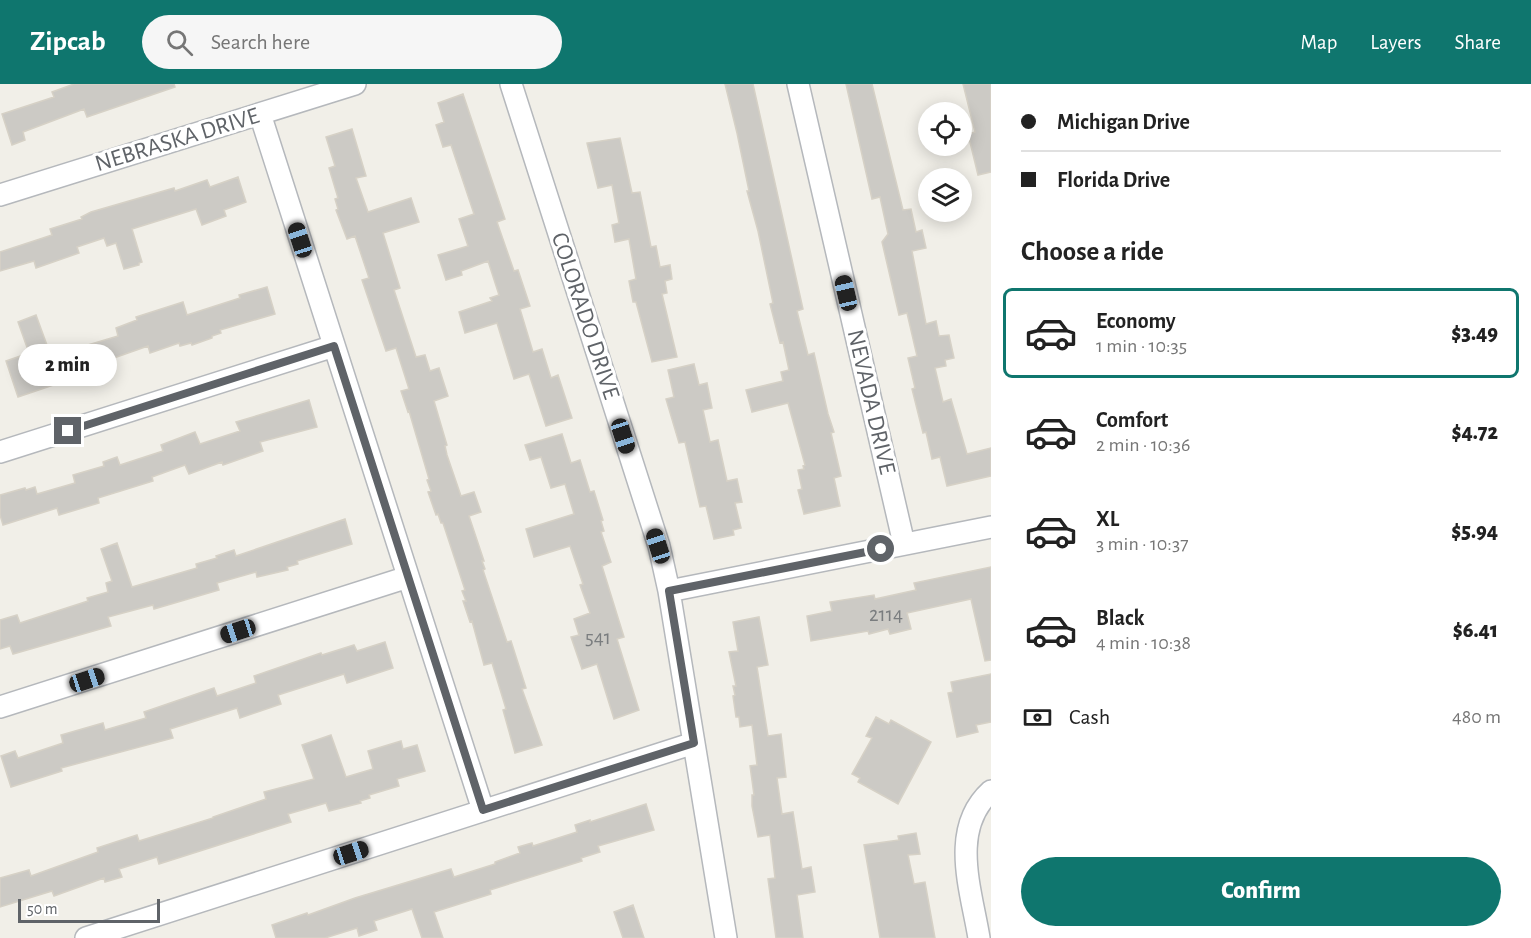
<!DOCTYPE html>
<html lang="en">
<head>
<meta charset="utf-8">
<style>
  body { margin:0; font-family:"Alegreya Sans",sans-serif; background:#f6f6f6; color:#222; height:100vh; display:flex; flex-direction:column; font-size:22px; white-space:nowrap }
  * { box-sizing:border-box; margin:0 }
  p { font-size:20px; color:#767676 }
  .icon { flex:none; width:33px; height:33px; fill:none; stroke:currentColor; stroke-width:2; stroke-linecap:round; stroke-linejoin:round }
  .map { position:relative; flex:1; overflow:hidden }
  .side { display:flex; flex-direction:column; background:#fff; width:540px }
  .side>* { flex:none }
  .guide { display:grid; align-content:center; height:132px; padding:0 30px; background:#fff }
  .tools { position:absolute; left:918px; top:18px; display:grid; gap:12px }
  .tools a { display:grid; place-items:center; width:54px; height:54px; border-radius:50%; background:#fff; box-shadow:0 3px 15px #0003; font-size:30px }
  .scale { position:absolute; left:18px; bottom:15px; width:142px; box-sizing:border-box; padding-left:6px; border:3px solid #5f6368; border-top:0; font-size:16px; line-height:21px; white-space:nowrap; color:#5f6368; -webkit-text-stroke:4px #fff; paint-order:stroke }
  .end { position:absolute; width:27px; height:27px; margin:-14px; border:8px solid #5f6368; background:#fff; box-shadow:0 0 0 3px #fff }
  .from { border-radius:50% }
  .bubble { position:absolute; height:42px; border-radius:21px; background:#fff; box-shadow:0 3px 15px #0003; font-size:20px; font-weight:800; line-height:42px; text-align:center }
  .car { position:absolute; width:18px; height:36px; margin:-18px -9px; border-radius:8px; box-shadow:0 0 4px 2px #0007; background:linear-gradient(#222 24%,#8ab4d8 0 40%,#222 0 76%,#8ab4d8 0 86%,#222 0) }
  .guide b { display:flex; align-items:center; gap:21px; height:57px; font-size:22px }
  .guide b+b { border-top:2px solid #e0e0e0 }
  .guide i { width:15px; height:15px; background:#222 }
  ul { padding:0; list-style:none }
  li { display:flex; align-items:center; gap:18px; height:90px; margin:0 12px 9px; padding:0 18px; border:3px solid transparent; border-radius:9px }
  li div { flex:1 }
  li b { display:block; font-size:22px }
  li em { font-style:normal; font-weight:800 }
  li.active { border-color:#0f766e }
  li>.icon { width:54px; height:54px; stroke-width:1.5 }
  h2 { padding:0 30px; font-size:27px; line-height:72px }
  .pay { display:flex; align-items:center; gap:15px; height:66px; padding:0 30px; font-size:22px }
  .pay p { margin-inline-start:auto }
  .action { display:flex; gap:12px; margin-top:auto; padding:12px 30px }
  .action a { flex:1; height:69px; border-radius:36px; background:#0f766e; color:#fff; font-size:24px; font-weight:800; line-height:69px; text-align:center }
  header { display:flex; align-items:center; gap:36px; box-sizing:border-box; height:84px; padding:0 30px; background:#0f766e; color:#fff }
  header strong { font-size:28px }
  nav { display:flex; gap:33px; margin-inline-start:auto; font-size:21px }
  .search { width:420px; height:54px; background:#f6f6f6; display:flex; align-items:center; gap:15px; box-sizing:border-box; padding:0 21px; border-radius:33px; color:#767676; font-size:22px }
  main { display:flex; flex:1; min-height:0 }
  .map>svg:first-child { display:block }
  .building { fill:#cccac5; stroke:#d6d1c6; stroke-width:1.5 }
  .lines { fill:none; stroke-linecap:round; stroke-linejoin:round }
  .minor-casing { stroke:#b5b8bc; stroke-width:24 }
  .minor { stroke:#fff; stroke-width:21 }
  .route { stroke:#5f6368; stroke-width:8 }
  .labels { text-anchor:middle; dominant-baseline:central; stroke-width:6; stroke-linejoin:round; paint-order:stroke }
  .number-label { font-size:21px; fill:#7a7d7f }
  .street-label { font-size:24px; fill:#5f6368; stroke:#fff }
</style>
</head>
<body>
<header>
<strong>Zipcab</strong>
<div class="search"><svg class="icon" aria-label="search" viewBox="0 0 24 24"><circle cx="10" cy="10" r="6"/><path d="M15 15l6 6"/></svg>Search here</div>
<nav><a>Map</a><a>Layers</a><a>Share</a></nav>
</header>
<main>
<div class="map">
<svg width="991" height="854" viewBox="0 0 991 854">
  <rect width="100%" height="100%" fill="#f1efe8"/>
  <path class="building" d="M74 0H174L175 3 87 33 84 25 23 48 25 56 12 61 2 30 54 13 52 8Z
    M725 0H753L803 225 797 227 808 271 814 269 828 330 834 348 831 349 841 392 834 394 840 422 804 430 798 406 802 405 798 386 804 385 803 382 805 381 788 319 752 328 746 306 783 297 781 288 789 286 783 258 780 259 770 220 773 219 758 147 747 107H749L737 49Z
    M846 0H872L903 126 911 125 916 148 922 146 926 164 912 167 926 240 936 237 939 252 949 251 954 274 945 276 946 282 935 284 943 318 951 315 967 370 991 364V392L947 402 940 373 932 375 926 348 923 349 912 305 915 304 908 274 917 272 907 229 899 231 882 158 888 150 880 113 872 115Z
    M963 0H991V88L978 91 968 50 975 48Z
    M463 10 505 135 497 138 514 187 518 186 530 222 520 225 533 268 542 265 551 294 558 291 572 334 546 342 529 290 514 295 497 239 465 249 459 228 492 217 490 214 499 211 488 177 461 187 462 191 446 196 438 171 468 162 459 135 474 130 451 61 443 63 436 41 444 38 438 19Z
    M352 45 366 92 356 94 368 128 411 114 419 138 383 149 400 204 394 206 416 273 425 271 430 287 439 284 448 312 434 317 447 361 445 362 447 371 461 412 474 408 481 428 469 432 484 477H482L485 485 483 486 507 558 511 557 526 604 522 605 542 661 515 669 503 626 506 625 492 579 484 581 472 537 470 538 463 517H466L462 507 465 506 443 439H441L438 430 436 431 428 408 431 407 427 396 429 395 409 327 408 328 401 307 409 305 396 264 386 267 362 196 369 194 355 152 347 155 336 126 338 125 335 115 338 114 329 84 335 82 326 53Z
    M620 54 632 109 640 108 651 163 656 162 660 183 670 181 672 195 665 197 667 209 662 210 677 273 652 278 636 218H633L629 197 636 195 629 155 615 158 612 141 619 139 612 101 598 104 587 59Z
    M238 93 246 118 224 126 226 132 202 141 196 125 132 145 142 178 139 179V181L124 185 116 159 107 162 104 154 77 163 79 169 36 184 34 177 0 187V168L52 151 50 145 82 135 81 133 91 128 174 104 175 107 207 96 210 103Z
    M267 203 275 230 220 246 221 249 212 252V254L192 261 191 259 180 262 179 259 150 269 148 262 111 275 113 282 97 289 78 295 77 293 18 313 6 277 29 269 18 238 36 231 51 272 118 252 116 244 137 236 136 233 183 218 187 231 240 214 239 211Z
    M694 280 699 301 707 299 712 324 703 326 710 358 718 356 727 397 737 395 742 418 735 419 741 444 733 446 734 451 714 455 706 422 700 423 685 358 679 359 666 315 674 313 668 286Z
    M309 316 317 343 260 358 263 367 223 381 222 378 189 390 185 381 152 393 153 397 98 414 99 419 59 431 57 424 3 441 0 431V411L25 404 26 406 35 403 37 410 75 399 73 391 104 382 103 378 117 373 120 381 163 367 161 361 195 348 200 360 240 347 236 338Z
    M562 350 571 379 580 376 590 408 594 407 603 436 601 437 604 447 601 448 611 478 602 482 624 553 617 555 639 626 614 635 597 580 582 585 571 553 579 551 574 535 590 529 580 501 583 500 570 462 534 473 526 445 574 430 565 400 551 404 541 373 530 376 525 361Z
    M345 435 352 460 297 477 298 480 287 483 288 486 257 493 256 488 217 499 219 506 154 525 153 521 108 533 111 542 13 570 10 562 0 565V536L17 531 20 539 88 517 87 514 108 508 106 499 112 497 101 465 117 459 132 503 197 484 196 480 217 474 216 472 234 466 236 472Z
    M991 483V576L985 577 971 515 907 529 911 545 890 550 888 545 869 550 868 547 811 557 807 532 832 527 830 518 874 511 875 515 916 506 914 499Z
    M759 533 768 581 757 583 768 652 781 650 786 693 777 694 782 730 793 728 802 785 811 783 815 808 797 811 803 854H776L768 795 775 794 770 751 758 753 752 722V711H754L750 682 757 681 752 641 740 643 739 633H736L733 612 735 611 733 602H736L729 568 738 567 733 538Z
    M385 558 393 584 347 599 344 590 278 611 281 620 240 634 237 624 170 645 173 654 61 684 62 687 11 703 1 672 15 667 18 674 63 659 61 651 103 639 105 646 146 634 144 628 214 604 217 612 256 599 254 592 321 569 322 571 354 561 357 567Z
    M991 590V638L976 641 978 648 957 653 948 609 953 608 951 598Z
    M876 633 889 640 891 636 931 658 898 720 858 698 860 694 852 690 872 654 866 652Z
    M331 651 346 693 373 685 368 667 401 657 403 665 417 661 425 687 397 695 399 702 369 711 370 714 360 717 361 719 329 727 326 719 288 730 291 738 159 780 157 773 119 785 122 793 105 798 104 794 54 812 52 807 0 823V794L29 786 31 792 98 768 97 764 137 751 139 757 213 734V733L266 715 264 708 314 695 302 661Z
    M646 720 654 746 598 762 600 768 581 774 582 777 490 806 491 810 434 828 443 854H422L412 825 374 837 377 846 359 852 357 844 325 854H276L272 841 307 829 308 831 355 814 451 785 454 793 495 780V778L520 769 518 763 532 759 533 762 577 748 575 741 590 736V738Z
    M916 749 920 770 908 771 914 800 925 798 935 854H880L864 761 899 756 898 752Z
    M633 821 644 854H623L614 828Z"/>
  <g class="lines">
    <g class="minor-casing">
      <path id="minor" d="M511 0 659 462 669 507 726 854
        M798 0 904 460
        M260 30 483 726
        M0 111 355 0
        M0 368 334 262
        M669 507 991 443
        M0 623 408 493
        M86 854 694 659
        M979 854C971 805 949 745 991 707"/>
    </g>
    <use href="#minor" class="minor"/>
  </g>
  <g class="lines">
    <path class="route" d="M68 347 334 262 483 726 694 659 669 507 881 465"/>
  </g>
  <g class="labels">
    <g class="number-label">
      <text x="886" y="530">2114</text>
      <text x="598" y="553">541</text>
    </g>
    <g class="street-label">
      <text transform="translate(177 56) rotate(-17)">NEBRASKA DRIVE</text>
      <text transform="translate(585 232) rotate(72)">COLORADO DRIVE</text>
      <text transform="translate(871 318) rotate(77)">NEVADA DRIVE</text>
    </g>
  </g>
</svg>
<div class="tools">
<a><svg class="icon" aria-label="locate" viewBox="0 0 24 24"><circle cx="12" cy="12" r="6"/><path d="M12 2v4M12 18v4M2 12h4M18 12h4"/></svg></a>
<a><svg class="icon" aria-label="layers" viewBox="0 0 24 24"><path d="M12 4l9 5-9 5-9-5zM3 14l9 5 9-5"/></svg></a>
</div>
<div class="scale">50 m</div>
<i class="end from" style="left:881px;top:465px"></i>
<i class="end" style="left:68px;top:347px"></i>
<div class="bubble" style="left:18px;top:260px;width:99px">2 min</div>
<i class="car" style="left:300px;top:156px;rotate:342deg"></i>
<i class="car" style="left:846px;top:209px;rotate:347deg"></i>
<i class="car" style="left:623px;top:352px;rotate:162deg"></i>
<i class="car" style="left:658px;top:462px;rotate:342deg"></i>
<i class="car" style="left:238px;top:547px;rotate:252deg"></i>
<i class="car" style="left:87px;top:596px;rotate:72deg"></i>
<i class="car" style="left:351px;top:769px;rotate:72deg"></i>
</div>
<section class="side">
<div class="guide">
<b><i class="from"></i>Michigan Drive</b>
<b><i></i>Florida Drive</b>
</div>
<h2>Choose a ride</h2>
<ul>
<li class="active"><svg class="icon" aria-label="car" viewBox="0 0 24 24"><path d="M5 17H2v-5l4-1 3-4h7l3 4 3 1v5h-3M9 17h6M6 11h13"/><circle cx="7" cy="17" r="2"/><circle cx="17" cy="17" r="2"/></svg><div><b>Economy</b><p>1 min · 10:35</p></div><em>$3.49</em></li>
<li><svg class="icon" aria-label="car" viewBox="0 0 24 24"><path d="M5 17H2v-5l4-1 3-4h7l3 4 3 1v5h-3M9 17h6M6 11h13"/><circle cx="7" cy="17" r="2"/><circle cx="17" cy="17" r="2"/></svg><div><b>Comfort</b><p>2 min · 10:36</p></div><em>$4.72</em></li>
<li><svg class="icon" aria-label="car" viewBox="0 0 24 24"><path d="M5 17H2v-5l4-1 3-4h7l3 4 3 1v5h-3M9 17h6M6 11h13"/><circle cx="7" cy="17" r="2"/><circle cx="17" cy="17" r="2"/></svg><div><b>XL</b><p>3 min · 10:37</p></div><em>$5.94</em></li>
<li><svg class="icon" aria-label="car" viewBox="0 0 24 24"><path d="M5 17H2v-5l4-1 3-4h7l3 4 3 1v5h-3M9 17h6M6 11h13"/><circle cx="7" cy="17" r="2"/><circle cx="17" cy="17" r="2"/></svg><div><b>Black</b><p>4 min · 10:38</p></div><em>$6.41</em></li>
</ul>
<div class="pay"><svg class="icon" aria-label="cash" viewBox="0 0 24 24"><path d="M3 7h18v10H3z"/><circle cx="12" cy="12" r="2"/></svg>Cash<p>480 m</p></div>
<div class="action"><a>Confirm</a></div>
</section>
</main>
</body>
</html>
